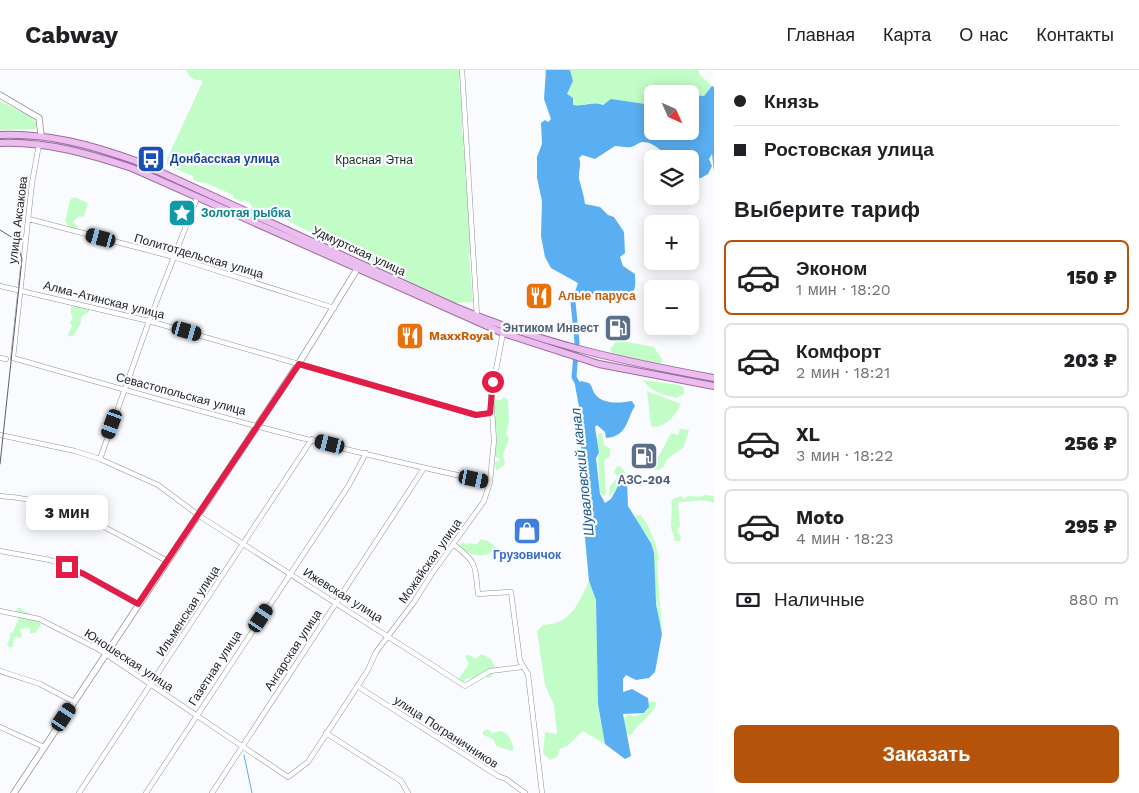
<!DOCTYPE html>
<html lang="ru">
<head>
<meta charset="utf-8">
<style>
  body { margin:0; font-family:"Work Sans",sans-serif; background:#f6f6f6; color:#202124; height:100vh; display:flex; flex-direction:column; font-size:19px; white-space:nowrap }
  * { box-sizing:border-box; margin:0 }
  p { font-size:16px; color:#757577 }
  .icon { flex:none; width:28px; height:28px; fill:none; stroke:currentColor; stroke-width:2; stroke-linecap:round; stroke-linejoin:round }
  .map { position:relative; flex:1; overflow:hidden }
  .details { display:flex; flex-direction:column; background:#fff; width:425px }
  .details>* { flex:none }
  .guide { display:grid; align-content:center; height:110px; padding:0 20px; background:#fff }
  .needle { width:32px; rotate:135deg }
  .fabs { position:absolute; left:644px; top:15px; display:grid; gap:10px }
  .fabs a { display:grid; place-items:center; width:55px; height:55px; border-radius:8px; background:#fff; box-shadow:0 2px 12px #0003; font-size:25px }
  .end { position:absolute; width:22px; height:22px; margin:-11px; border:6px solid #e11d48; background:#fff; box-shadow:0 0 0 2px #fff }
  .from { border-radius:50% }
  .bubble { position:absolute; height:35px; border-radius:8px; background:#fff; box-shadow:0 2px 12px #0003; font-size:16px; font-weight:800; line-height:35px; text-align:center }
  .car { position:absolute; width:15px; height:30px; margin:-15px -8px; border-radius:6px; box-shadow:0 0 4px 1px #0007; background:linear-gradient(#222 24%,#8ab4d8 0 40%,#222 0 76%,#8ab4d8 0 86%,#222 0) }
  .guide b { display:flex; align-items:center; gap:18px; height:48px; font-size:19px }
  .guide b+b { border-top:1px solid #e0e0e0 }
  .guide i { width:12px; height:12px; background:#202124 }
  ul { padding:0; list-style:none }
  li { display:flex; align-items:center; gap:15px; height:75px; margin:0 10px 8px; padding:0 10px; border:2px solid #e0e0e0; border-radius:8px }
  li div { flex:1 }
  li b { display:block; font-size:19px }
  li em { font-style:normal; font-weight:800 }
  li.selected { border-color:#b45309 }
  li>.icon { width:45px; height:45px; stroke-width:1.5 }
  h2 { padding:0 20px; font-size:22px; line-height:60px }
  .pay { display:flex; align-items:center; gap:12px; height:55px; padding:0 20px; font-size:19px }
  .pay p { margin-inline-start:auto }
  .cta { display:flex; gap:10px; margin-top:auto; padding:10px 20px }
  .cta a { flex:1; height:58px; border-radius:8px; background:#b45309; color:#fff; font-size:20px; font-weight:800; line-height:58px; text-align:center }
  header { display:flex; align-items:center; gap:30px; box-sizing:border-box; height:70px; padding:0 25px; background:#fff; border-bottom:1px solid #e0e0e0 }
  header strong { font-size:24px }
  nav { display:flex; gap:28px; margin-inline-start:auto; font-size:18px }
  main { display:flex; flex:1; min-height:0 }
  .map>svg:first-child { display:block }
  .green { fill:#c2fdc8 }
  .water { fill:#59aff1 }
  .lines { fill:none; stroke-linecap:round; stroke-linejoin:round }
  .stream { stroke:#59aff1; stroke-width:1 }
  .canal { stroke:#59aff1; stroke-width:5 }
  .street-casing { stroke:#909296; stroke-width:5.5 }
  .secondary-casing { stroke:#909296; stroke-width:7 }
  .primary-casing { stroke:#9d6ba1; stroke-width:8 }
  .street { stroke:#fff; stroke-width:4.5 }
  .secondary { stroke:#fff; stroke-width:5.5 }
  .primary { stroke:#ebbdee; stroke-width:6 }
  .tram { stroke:#5f5f61; stroke-width:1 }
  .route { stroke:#e11d48; stroke-width:6 }
  .labels { text-anchor:middle; dominant-baseline:central; stroke-width:4.5; stroke-linejoin:round; paint-order:stroke }
  .transit-label { font-size:12px; font-weight:bold; fill:#164399; stroke:#fafbfe; text-anchor:start }
  .park-label { font-size:12px; fill:#15361b; stroke:#fafbfe }
  .culture-label { font-size:12px; font-weight:bold; fill:#0d838f; stroke:#fafbfe; text-anchor:start }
  .street-label { font-size:12px; fill:#252527; stroke:#fafbfe }
  .food-label { font-size:12px; font-weight:bold; fill:#c56008; stroke:#fafbfe; text-anchor:start }
  .service-label { font-size:12px; font-weight:bold; fill:#4e5e75; stroke:#fafbfe; text-anchor:end }
  .shop-label { font-size:12px; font-weight:bold; fill:#366cbe; stroke:#fafbfe }
  .water-label { font-size:14px; font-style:italic; fill:#1d5a86; stroke:#fafbfe }
</style>
</head>
<body>
<header>
<strong>Cabway</strong>
<nav><a>Главная</a><a>Карта</a><a>О нас</a><a>Контакты</a></nav>
</header>
<main>
<div class="map">
<svg width="714" height="723" viewBox="0 0 714 723">
  <rect width="100%" height="100%" fill="#fafbfe"/>
  <path class="green" d="M180 0H460L459 19 462 22V62L466 76H463L468 96 465 99V109L469 112 470 135 467 136 470 141 472 182 469 185 473 232 455 233 379 197C371 190 350 176 339 177L277 145 271 146 252 137 250 133 244 130 242 132 233 128V125L206 113 194 111 193 106 167 95V89L203 11C195 10 190 9 186 0Z
    M570 0H699V4L712 16 704 26 652 24V35C634 30 615 35 596 33 588 32 582 37 573 35L567 24 573 11Z
    M0 31 30 46 37 54 35 59 0 60Z
    M74 127 88 133 84 147 79 146 73 152 78 157 76 163 73 164 68 161 69 156 65 152 70 130Z
    M80 233 89 238V242L82 246 80 255 72 267 68 265 72 256 70 253 73 247 71 244V237Z
    M617 270 654 277 663 291 659 294 612 284 610 280Z
    M643 310 679 315 684 317V324L676 328C663 324 650 322 643 310Z
    M647 321 681 334C676 345 666 357 653 357L651 355Z
    M504 327 508 330 509 352 506 363 509 369 503 385 505 394 496 401 495 392 499 391 500 389 495 387 497 365 494 348 496 345 492 335 494 330H501Z
    M680 359 689 360 684 377 666 390 664 396 659 400 652 399 671 363 678 365Z
    M599 363H602L604 375 610 379V386L604 391 606 423 604 426 600 423 598 386 600 383C596 377 597 371 599 363Z
    M617 396 621 397 632 410V416H629L628 411C617 413 615 422 609 427L610 416 618 407 614 402Z
    M705 425 714 426V433C701 428 692 432 678 432L680 456 677 461 681 467 680 471H674C676 464 670 461 671 454 671 446 673 440 671 433L673 429 681 426 684 429 688 426 700 427Z
    M637 445H641C651 458 656 473 659 489L657 492 662 562 656 541 658 536 654 533V491L651 471 635 449Z
    M481 469C490 470 498 477 498 486L492 482C483 489 466 484 459 476L463 472 467 475 469 473 477 474Z
    M589 511 596 530 598 634 605 674 583 661 567 676 560 679 557 687 550 690 543 683 545 662 557 664 554 635 545 615 537 561 543 555C571 554 578 534 589 511Z
    M17 538H21L23 541 30 543 29 549 39 551 41 555 35 563H30V558L19 559 22 565 20 568 14 567 13 576 9 578 7 573 10 569V564L14 560 19 547 16 541Z
    M482 584 491 589 495 597 492 600V607L488 608 482 605 476 609 467 608 462 613 459 608 469 594 465 586 470 585 475 589Z
    M652 631 657 633C653 646 639 651 631 665L626 664 624 649 627 645 635 646 647 642 648 634Z
    M488 659 492 663 502 661 508 665 514 678 512 681 496 676 493 669 483 665V661Z"/>
  <path class="water" d="M546 0H570L573 11 567 24 573 28V35C584 37 592 31 603 35L611 29 652 35V61H690V25L704 26 712 16 714 17V102L712 84 709 89 712 96 708 104 701 108H694L690 103V89H686L682 83C660 90 659 71 642 72 638 73 635 76 631 77 627 78 620 76 615 76L595 89 582 85 579 88C582 95 578 101 579 109 581 117 584 125 585 134L600 137 608 145 614 147 624 162 625 183 620 187 623 196 635 204C635 208 636 216 634 220 629 231 590 224 578 223L575 222 578 213 551 198 545 187 541 166 542 131 537 108V87L542 74 541 53 545 50 548 52 551 49 544 29Z
    M581 311 589 313C593 317 592 320 595 324 603 335 621 333 632 331L635 336C626 350 628 366 606 368L605 362 597 355 595 357 599 383 596 388 600 424 605 433 611 429 618 416 627 412 628 436 651 473 654 483 656 534 662 564 655 602 649 608 636 610 626 605 623 609V622L632 619 648 628 649 637 644 643 623 644 631 686 625 689 605 674 598 634 596 530 589 511 585 468 581 419V348L575 315Z"/>
  <g class="lines">
    <path class="stream" d="M244 685 252 723"/>
    <path class="canal" d="M580 217 573 232 577 272 574 307 580 318"/>
    <g class="street-casing">
      <path id="street" d="M462 0 477 246
        M39 74 32 113 13 288C171 333 329 379 490 412
        M29 149 174 187 334 238
        M0 216 149 251 476 345 491 343
        M0 288 6 289
        M0 365 75 381 100 389 158 415 201 447 465 616 490 601 522 597
        M100 389 149 251 197 128
        M0 426C62 429 114 462 167 491
        M454 475C478 493 475 496 478 524L511 522 520 591 528 604 542 723
        M0 481 50 490 84 504 138 534
        M0 541 39 549 98 579 288 707 308 692 368 600 376 582 414 532 431 505 484 431 490 412 494 370 491 326 503 263
        M0 601 40 614 74 632
        M357 616 498 706 506 709 525 723
        M0 657 44 677
        M326 663 401 711 408 723
        M79 723 312 369
        M146 723 349 415 366 383
        M212 723 424 398"/>
    </g>
    <g class="secondary-casing">
      <path id="secondary" d="M0 25 39 48 41 65
        M14 723 299 293 359 196"/>
    </g>
    <g class="primary-casing">
      <path id="primary" d="M0 65C48 63 91 75 136 91L455 237C543 274 621 291 714 308
        M0 73C46 71 90 84 132 98L503 263 599 294 714 316"/>
    </g>
    <use href="#street" class="street"/>
    <use href="#secondary" class="secondary"/>
    <use href="#primary" class="primary"/>
    <path class="tram" d="M0 160 16 170 22 189 0 394"/>
  </g>
  <g class="lines">
    <path class="route" d="M67 497 84 504 138 534 299 294 476 345 490 343 493 312"/>
  </g>
  <defs>
    <g id="bus-square" transform="scale(1.4375)"><rect x="-9" y="-9" width="18" height="18" rx="4" fill="#1a4fb4" stroke="#fafbfe"/><path d="M-5-6H5V4H4V6H2V4H-2V6H-4V4H-5ZM-3.5-4V0h7V-4ZM-3.5 1.2v1.5H-2V1.2ZM2 1.2v1.5H3.5V1.2Z" fill="#fff"/></g>
    <g id="sight-square" transform="scale(1.4375)"><rect x="-9" y="-9" width="18" height="18" rx="4" fill="#0f9aa8" stroke="#fafbfe"/><path d="M0-6L1.8-2.2L6-1.7L2.9 1.2L3.7 5.4L0 3.3L-3.7 5.4L-2.9 1.2L-6-1.7L-1.8-2.2Z" fill="#fff"/></g>
    <g id="restaurant-square" transform="scale(1.4375)"><rect x="-9" y="-9" width="18" height="18" rx="4" fill="#e8710a" stroke="#fafbfe"/><path d="M-5-6h1v4h1v-4h1v4h1v-4h1v5L-1.5 .5V6h-2V.5L-5-1ZM5-6V6H3V1.5H1.5Q1.5-4 5-6Z" fill="#fff"/></g>
    <g id="fuel-square" transform="scale(1.4375)"><rect x="-9" y="-9" width="18" height="18" rx="4" fill="#5c6f8a" stroke="#fafbfe"/><path d="M-5.5-6h7V0h2V4h1.3V-2.5L3-4.5l.8-.8L6-3V5H2.5V1h-1V6h-7ZM-4.2-4.7v3.2H.2V-4.7Z" fill="#fff"/></g>
    <g id="shop-square" transform="scale(1.4375)"><rect x="-9" y="-9" width="18" height="18" rx="4" fill="#3f7fe0" stroke="#fafbfe"/><path d="M-5-2.5h2.3a2.7 3.5 0 0 1 5.4 0H5L5.5 6h-11ZM-1.5-2.5h3a1.5 2.3 0 0 0-3 0Z" fill="#fff"/></g>
  </defs>
  <g fill-rule="evenodd">
    <use href="#bus-square" x="151" y="89"/>
    <use href="#sight-square" x="182" y="143"/>
    <use href="#restaurant-square" x="539" y="226"/>
    <use href="#fuel-square" x="618" y="258"/>
    <use href="#restaurant-square" x="410" y="266"/>
    <use href="#fuel-square" x="644" y="386"/>
    <use href="#shop-square" x="527" y="461"/>
  </g>
  <g class="labels">
    <g class="transit-label">
      <text x="170" y="89">Донбасская улица</text>
    </g>
    <g class="park-label">
      <text x="374" y="90">Красная Этна</text>
    </g>
    <g class="culture-label">
      <text x="201" y="143">Золотая рыбка</text>
    </g>
    <g class="street-label">
      <text transform="translate(18 150) rotate(-83)">улица Аксакова</text>
      <text transform="translate(359 181) rotate(25)">Удмуртская улица</text>
      <text transform="translate(199 186) rotate(16)">Политотдельская улица</text>
      <text transform="translate(104 230) rotate(14)">Алма-Атинская улица</text>
      <text transform="translate(181 324) rotate(15)">Севастопольская улица</text>
      <text transform="translate(430 491) rotate(-55)">Можайская улица</text>
      <text transform="translate(343 525) rotate(32)">Ижевская улица</text>
      <text transform="translate(188 541) rotate(-57)">Ильменская улица</text>
      <text transform="translate(293 580) rotate(-57)">Ангарская улица</text>
      <text transform="translate(129 590) rotate(33)">Юношеская улица</text>
      <text transform="translate(215 598) rotate(-57)">Газетная улица</text>
      <text transform="translate(446 662) rotate(33)">улица Пограничников</text>
    </g>
    <g class="food-label">
      <text x="558" y="226">Алые паруса</text>
      <text x="429" y="266">MaxxRoyal</text>
    </g>
    <g class="service-label">
      <text x="599" y="258">Энтиком Инвест</text>
      <text x="644" y="410" text-anchor="middle">АЗС-204</text>
    </g>
    <g class="shop-label">
      <text x="527" y="485">Грузовичок</text>
    </g>
    <g class="water-label">
      <text transform="translate(582 402) rotate(-96)">Шуваловский канал</text>
    </g>
  </g>
</svg>
<div class="fabs">
<a><svg class="needle" viewBox="-14 -14 28 28"><path d="M0-13l5 13h-10z" fill="#e53935"/><path d="M0 13l5-13h-10z" fill="#757577"/></svg></a>
<a><svg class="icon" aria-label="layers" viewBox="0 0 24 24"><path d="M12 4l9 5-9 5-9-5zM3 14l9 5 9-5"/></svg></a>
<a>+</a>
<a>−</a>
</div>
<i class="end from" style="left:493px;top:312px"></i>
<i class="end" style="left:67px;top:497px"></i>
<div class="bubble" style="left:26px;top:425px;width:82px">3 мин</div>
<i class="car" style="left:101px;top:168px;rotate:285deg"></i>
<i class="car" style="left:187px;top:261px;rotate:106deg"></i>
<i class="car" style="left:112px;top:354px;rotate:200deg"></i>
<i class="car" style="left:330px;top:374px;rotate:284deg"></i>
<i class="car" style="left:474px;top:409px;rotate:102deg"></i>
<i class="car" style="left:261px;top:548px;rotate:34deg"></i>
<i class="car" style="left:64px;top:647px;rotate:34deg"></i>
</div>
<section class="details">
<div class="guide">
<b><i class="from"></i>Князь</b>
<b><i></i>Ростовская улица</b>
</div>
<h2>Выберите тариф</h2>
<ul>
<li class="selected"><svg class="icon" aria-label="car" viewBox="0 0 24 24"><path d="M5 17H2v-5l4-1 3-4h7l3 4 3 1v5h-3M9 17h6M6 11h13"/><circle cx="7" cy="17" r="2"/><circle cx="17" cy="17" r="2"/></svg><div><b>Эконом</b><p>1 мин · 18:20</p></div><em>150 ₽</em></li>
<li><svg class="icon" aria-label="car" viewBox="0 0 24 24"><path d="M5 17H2v-5l4-1 3-4h7l3 4 3 1v5h-3M9 17h6M6 11h13"/><circle cx="7" cy="17" r="2"/><circle cx="17" cy="17" r="2"/></svg><div><b>Комфорт</b><p>2 мин · 18:21</p></div><em>203 ₽</em></li>
<li><svg class="icon" aria-label="car" viewBox="0 0 24 24"><path d="M5 17H2v-5l4-1 3-4h7l3 4 3 1v5h-3M9 17h6M6 11h13"/><circle cx="7" cy="17" r="2"/><circle cx="17" cy="17" r="2"/></svg><div><b>XL</b><p>3 мин · 18:22</p></div><em>256 ₽</em></li>
<li><svg class="icon" aria-label="car" viewBox="0 0 24 24"><path d="M5 17H2v-5l4-1 3-4h7l3 4 3 1v5h-3M9 17h6M6 11h13"/><circle cx="7" cy="17" r="2"/><circle cx="17" cy="17" r="2"/></svg><div><b>Moto</b><p>4 мин · 18:23</p></div><em>295 ₽</em></li>
</ul>
<div class="pay"><svg class="icon" aria-label="cash" viewBox="0 0 24 24"><path d="M3 7h18v10H3z"/><circle cx="12" cy="12" r="2"/></svg>Наличные<p>880 m</p></div>
<div class="cta"><a>Заказать</a></div>
</section>
</main>
</body>
</html>
